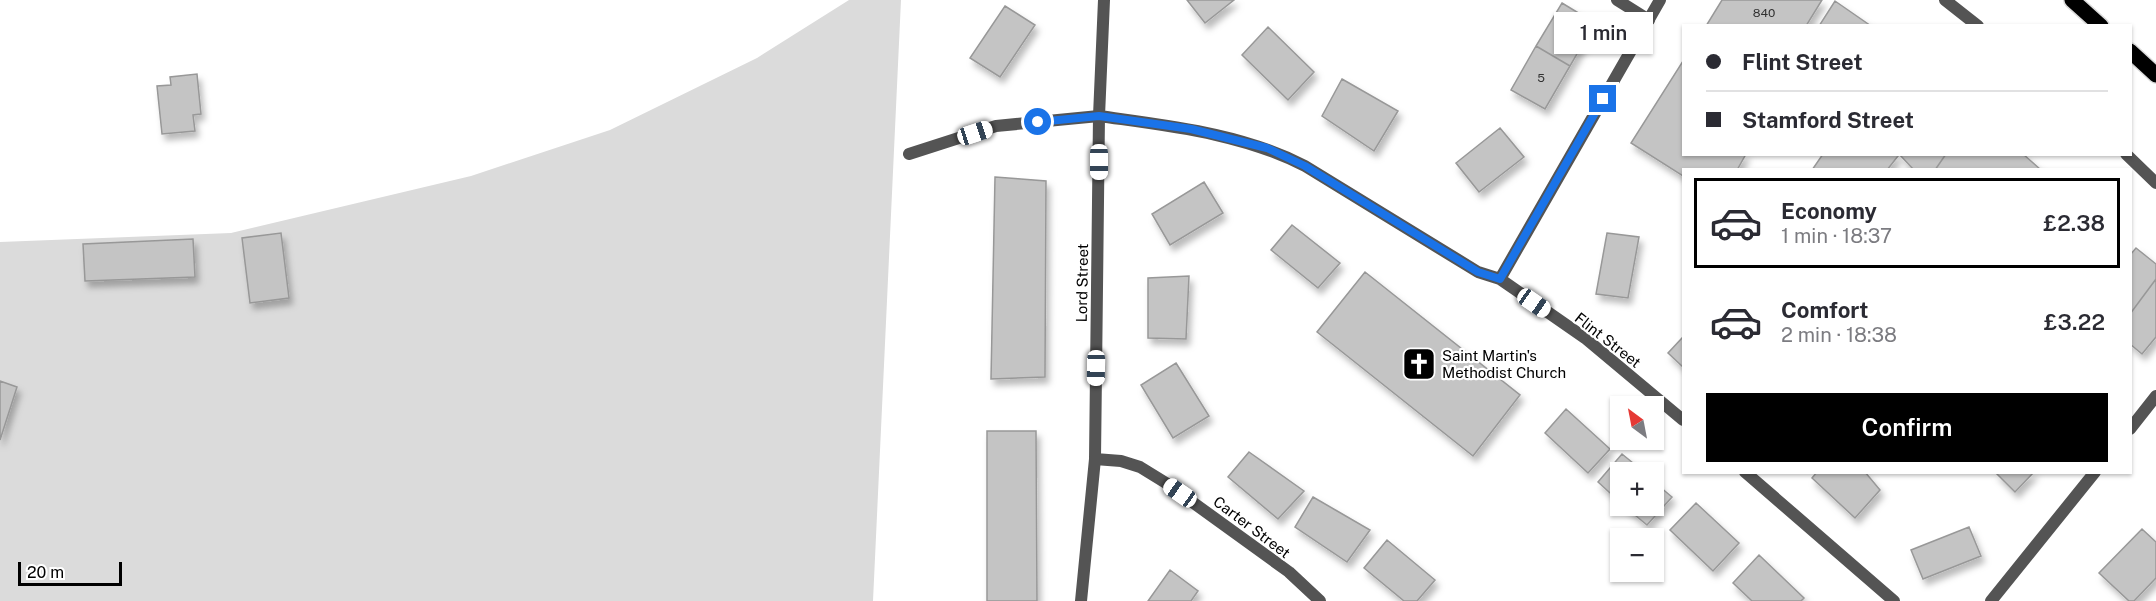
<!DOCTYPE html>
<html lang="en">
<head>
<meta charset="utf-8">
<style>
  body { margin:0; font-family:"Public Sans",sans-serif; background:#f2f2f3; color:#2b2b33; height:100vh; display:flex; flex-direction:column; font-size:22px; white-space:nowrap }
  * { box-sizing:border-box; margin:0 }
  p { font-size:20px; color:#7c7c81 }
  .icon { flex:none; width:33px; height:33px; fill:none; stroke:currentColor; stroke-width:2; stroke-linecap:round; stroke-linejoin:round }
  .map { position:relative; flex:1; overflow:hidden }
  .side { position:absolute; left:1682px; top:168px; width:450px; height:306px; display:flex; flex-direction:column; background:#fff; border-radius:0px; box-shadow:0 2px 4px #0004 }
  .side>* { flex:none }
  .hud { position:absolute; left:1682px; top:24px; width:450px; height:132px; border-radius:0px; box-shadow:0 2px 4px #0004; display:grid; align-content:center; height:132px; padding:0 24px; background:#fff }
  .needle { width:39px; rotate:328deg }
  .tools { position:absolute; left:1610px; top:396px; display:grid; gap:12px }
  .tools a { display:grid; place-items:center; width:54px; height:54px; border-radius:0px; background:#fff; box-shadow:0 2px 4px #0004; font-size:30px }
  .scale { position:absolute; left:18px; bottom:15px; width:104px; box-sizing:border-box; padding-left:6px; border:3px solid #000; border-top:0; font-size:16px; line-height:21px; white-space:nowrap; color:#000; -webkit-text-stroke:4px #fff; paint-order:stroke }
  .end { position:absolute; width:27px; height:27px; margin:-14px; border:8px solid #1a73e8; background:#fff; box-shadow:0 0 0 3px #fff }
  .from { border-radius:50% }
  .bubble { position:absolute; height:42px; border-radius:0px; background:#fff; box-shadow:0 2px 4px #0004; font-size:20px; font-weight:600; line-height:42px; text-align:center }
  .car { position:absolute; width:18px; height:36px; margin:-18px -9px; border-radius:8px; box-shadow:0 0 4px 2px #0007; background:linear-gradient(#fff 24%,#345 0 40%,#fff 0 76%,#345 0 86%,#fff 0) }
  .hud b { display:flex; align-items:center; gap:21px; height:57px; font-size:22px }
  .hud b+b { border-top:2px solid #e1e1e2 }
  .hud i { width:15px; height:15px; background:#2b2b33 }
  ul { padding:10px 0 0; list-style:none }
  li { display:flex; align-items:center; gap:18px; height:90px; margin:0 12px 9px; padding:0 12px; border:3px solid transparent; border-radius:0px }
  li div { flex:1 }
  li b { display:block; font-size:22px }
  li em { font-style:normal; font-weight:600 }
  li.on { border-color:#000 }
  li>.icon { width:54px; height:54px; stroke-width:1.5 }
  .action { display:flex; gap:12px; margin-top:auto; padding:12px 24px }
  .action a { flex:1; height:69px; border-radius:0px; background:#000; color:#fff; font-size:24px; font-weight:600; line-height:69px; text-align:center }
  .map>svg:first-child { display:block }
  .green { fill:#dbdbdb }
  .building { fill:#c4c4c4; stroke:#989898; stroke-width:1.5; filter:url(#shadow) }
  .lines { fill:none; stroke-linecap:round; stroke-linejoin:round }
  .primary-casing { stroke:#dbdbdb; stroke-width:18 }
  .lane { stroke:#545454; stroke-width:12 }
  .street { stroke:#545454; stroke-width:12 }
  .primary { stroke:#000; stroke-width:15 }
  .route { stroke:#1a73e8; stroke-width:8 }
  .labels { text-anchor:middle; dominant-baseline:central; stroke-width:4.5; stroke-linejoin:round; paint-order:stroke }
  .number-label { font-size:12px; fill:#313131 }
  .street-label { font-size:15px; fill:#000; stroke:#fff }
  .poi-label { font-size:15px; fill:#000; stroke:#fff; text-anchor:start }
</style>
</head>
<body>
<div class="map">
<svg width="2156" height="601" viewBox="0 0 2156 601">
  <defs>
    <filter id="shadow"><feDropShadow dx="3.5" dy="6" stdDeviation="3" flood-color="#0004"/></filter>
  </defs>
  <rect width="100%" height="100%" fill="#fff"/>
  <path class="green" d="M849 0H901L873 601H0V242L231 233 471 176 610 130 757 58Z"/>
  <path class="building" d="M1187 0H1234L1205 23Z
    M1722 0H1822L1806 26H1706Z
    M1835 1 1871 26H1819Z
    M1562 3 1595 23 1570 66 1536 46Z
    M1005 6 1035 25 1000 77 970 58Z
    M1268 27 1314 72 1288 100 1242 55Z
    M1536 46 1570 66 1545 109 1511 90Z
    M1683 61V154H1746L1737 170H1683V176L1631 143Z
    M197 74 201 114 193 115 195 131 162 134 157 86 171 85 170 77Z
    M1342 79 1398 111 1374 151 1322 116Z
    M1500 128 1524 157 1479 192 1456 163Z
    M1823 154H1896L1898 156 1887 170H1812Z
    M1899 154H1946L1935 170H1914Z
    M1946 154H2023L2041 170H1935Z
    M995 177 1046 181 1045 377 991 379Z
    M1204 182 1223 213 1170 245 1152 214Z
    M1292 225 1340 263 1318 288 1271 250Z
    M281 233 289 298 250 303 242 238Z
    M1607 233 1639 237 1628 298 1596 294Z
    M193 239 195 277 85 281 83 244Z
    M2136 248 2156 264V279L2130 314V255Z
    M1365 272 1520 395 1473 456 1317 332Z
    M1189 276 1186 339 1148 338V278Z
    M2156 279V337L2142 354 2130 344V314Z
    M1683 337V367L1668 353Z
    M1176 363 1209 416 1173 438 1141 385Z
    M0 381 17 387 0 440Z
    M1566 409 1610 449 1588 473 1545 433Z
    M987 431H1036L1037 601H987Z
    M1249 452 1304 491 1278 519 1228 477Z
    M1622 454 1644 472H1620V502L1598 482Z
    M1817 472H1865L1880 490 1855 518 1812 478Z
    M1995 472H2034L2015 492Z
    M1653 481 1672 497 1647 525 1624 506H1653Z
    M1313 497 1370 530 1347 562 1295 527Z
    M1696 503 1739 543 1713 571 1670 530Z
    M1969 527 1981 556 1923 579 1911 550Z
    M2142 529 2156 542V578L2134 601H2129L2099 573Z
    M1387 540 1435 580 1417 601H1404L1364 568Z
    M1759 555 1804 598 1801 601H1752L1733 583Z
    M1170 570 1198 591 1191 601H1148Z"/>
  <g class="lines">
    <g class="primary-casing">
      <path id="primary" d="M2072 0 2101 26
        M2130 51 2156 75"/>
    </g>
    <path class="lane" d="M1617 0 1649 20
      M1945 0 1978 26
      M909 154 996 126 1099 116
      M2126 154 2156 183"/>
    <path class="street" d="M1099 116C1169 126 1241 133 1305 166L1478 272 1500 279 1585 338 1683 420
      M1500 279 1660 0
      M2130 429 2156 396
      M1095 459 1121 461 1140 467 1166 483 1289 572 1320 601
      M1745 472 1894 601
      M1081 601 1095 459 1099 116 1104 0
      M1991 601 2095 472"/>
    <use href="#primary" class="primary"/>
  </g>
  <g class="lines">
    <path class="route" d="M1038 122 1099 116 1191 129 1267 148 1305 166 1478 272 1500 279 1603 99"/>
  </g>
  <defs>
    <g id="church-square" transform="scale(1.725)"><rect x="-9" y="-9" width="18" height="18" rx="4" fill="#000" stroke="#fff"/><path d="M-1.2-6h2.4v3.5h3.3v2.4h-3.3V6h-2.4V-.1h-3.3v-2.4h3.3Z" fill="#fff"/></g>
  </defs>
  <g fill-rule="evenodd">
    <use href="#church-square" x="1419" y="364"/>
  </g>
  <g class="labels">
    <g class="number-label">
      <text x="1764" y="13">840</text>
      <text x="1541" y="78">5</text>
    </g>
    <g class="street-label">
      <text transform="translate(1082 283) rotate(-89)">Lord Street</text>
      <text transform="translate(1608 340) rotate(38)">Flint Street</text>
      <text transform="translate(1252 527) rotate(37)">Carter Street</text>
    </g>
    <g class="poi-label">
      <text x="1442" y="355">Saint Martin's<tspan x="1442" dy="17">Methodist Church</tspan></text>
    </g>
  </g>
</svg>
<div class="tools">
<a><svg class="needle" viewBox="-14 -14 28 28"><path d="M0-13l5 13h-10z" fill="#e53935"/><path d="M0 13l5-13h-10z" fill="#7c7c81"/></svg></a>
<a>+</a>
<a>−</a>
</div>
<div class="scale">20 m</div>
<i class="end from" style="left:1038px;top:122px"></i>
<i class="end" style="left:1603px;top:99px"></i>
<div class="bubble" style="left:1554px;top:12px;width:99px">1 min</div>
<i class="car" style="left:975px;top:133px;rotate:72deg"></i>
<i class="car" style="left:1099px;top:162px;rotate:180deg"></i>
<i class="car" style="left:1534px;top:303px;rotate:125deg"></i>
<i class="car" style="left:1096px;top:368px;rotate:181deg"></i>
<i class="car" style="left:1180px;top:493px;rotate:305deg"></i>
<div class="hud">
<b><i class="from"></i>Flint Street</b>
<b><i></i>Stamford Street</b>
</div>
<section class="side">
<ul>
<li class="on"><svg class="icon" aria-label="car" viewBox="0 0 24 24"><path d="M5 17H2v-5l4-1 3-4h7l3 4 3 1v5h-3M9 17h6M6 11h13"/><circle cx="7" cy="17" r="2"/><circle cx="17" cy="17" r="2"/></svg><div><b>Economy</b><p>1 min · 18:37</p></div><em>£2.38</em></li>
<li><svg class="icon" aria-label="car" viewBox="0 0 24 24"><path d="M5 17H2v-5l4-1 3-4h7l3 4 3 1v5h-3M9 17h6M6 11h13"/><circle cx="7" cy="17" r="2"/><circle cx="17" cy="17" r="2"/></svg><div><b>Comfort</b><p>2 min · 18:38</p></div><em>£3.22</em></li>
</ul>
<div class="action"><a>Confirm</a></div>
</section>
</div>
</body>
</html>
